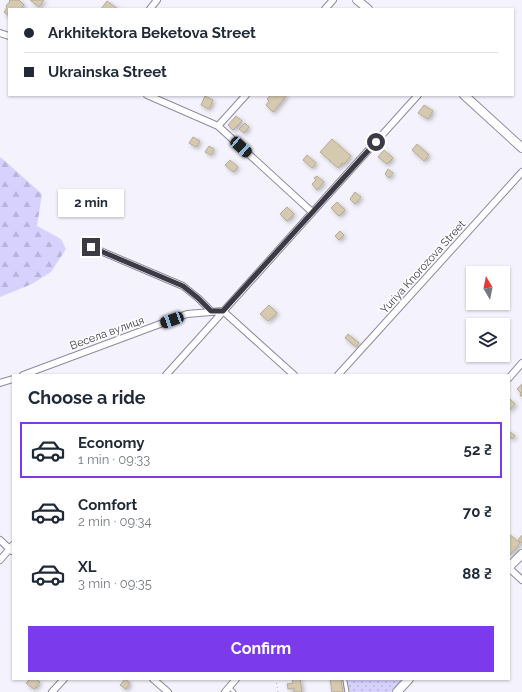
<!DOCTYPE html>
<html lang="en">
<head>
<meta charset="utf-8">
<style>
  body { margin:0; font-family:Raleway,sans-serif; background:#f6f6f7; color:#1f2937; height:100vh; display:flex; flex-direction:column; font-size:15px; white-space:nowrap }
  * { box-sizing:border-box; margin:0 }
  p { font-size:13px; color:#747a83 }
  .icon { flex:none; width:22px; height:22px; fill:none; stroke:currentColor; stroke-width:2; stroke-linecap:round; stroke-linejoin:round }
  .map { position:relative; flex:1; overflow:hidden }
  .details { position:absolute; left:12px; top:374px; width:498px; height:306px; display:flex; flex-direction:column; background:#fff; border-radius:0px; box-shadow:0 1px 3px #0004 }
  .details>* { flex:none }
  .hud { position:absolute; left:8px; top:8px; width:506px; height:88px; border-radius:0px; box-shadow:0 1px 3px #0004; display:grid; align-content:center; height:88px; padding:0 16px; background:#fff }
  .needle { width:26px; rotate:350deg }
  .fabs { position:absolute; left:466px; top:266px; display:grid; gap:8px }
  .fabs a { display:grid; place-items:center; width:44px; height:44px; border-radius:0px; background:#fff; box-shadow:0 1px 3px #0004; font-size:20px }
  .end { position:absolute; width:18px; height:18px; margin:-9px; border:5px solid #3c3b45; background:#fff; box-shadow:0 0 0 2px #fff }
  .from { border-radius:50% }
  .bubble { position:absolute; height:28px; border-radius:0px; background:#fff; box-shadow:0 1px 3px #0004; font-size:13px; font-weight:700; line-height:28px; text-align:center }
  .car { position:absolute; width:12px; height:24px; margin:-12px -6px; border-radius:5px; box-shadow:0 0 3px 1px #0007; background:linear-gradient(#222 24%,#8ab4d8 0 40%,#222 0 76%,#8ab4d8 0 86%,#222 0) }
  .hud b { display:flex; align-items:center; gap:14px; height:38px; font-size:15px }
  .hud b+b { border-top:1px solid #e0e1e3 }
  .hud i { width:10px; height:10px; background:#1f2937 }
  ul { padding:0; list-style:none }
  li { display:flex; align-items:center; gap:12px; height:56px; margin:0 8px 6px; padding:0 8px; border:2px solid transparent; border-radius:0px }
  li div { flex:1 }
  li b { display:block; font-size:15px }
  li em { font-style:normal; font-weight:700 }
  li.on { border-color:#7c3aed }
  li>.icon { width:36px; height:36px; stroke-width:1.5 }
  h2 { padding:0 16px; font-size:18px; line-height:48px }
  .cta { display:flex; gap:8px; margin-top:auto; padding:8px 16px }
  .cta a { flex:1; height:46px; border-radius:0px; background:#7c3aed; color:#fff; font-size:16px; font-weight:700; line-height:46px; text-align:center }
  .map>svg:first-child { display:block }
  .forest { fill:url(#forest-firs) }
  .park { fill:url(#park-dots) }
  .building { fill:#d5c9b0; stroke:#b7ac93; filter:url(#shadow) }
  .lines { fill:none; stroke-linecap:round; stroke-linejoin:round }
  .lane-casing { stroke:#8d8aa2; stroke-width:5 }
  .street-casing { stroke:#8d8aa2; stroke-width:8 }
  .secondary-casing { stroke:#8d8aa2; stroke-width:10 }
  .path { stroke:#abaab4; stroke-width:1; stroke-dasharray:1 3; stroke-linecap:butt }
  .lane { stroke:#fff; stroke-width:3 }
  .street { stroke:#fff; stroke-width:6 }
  .secondary { stroke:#fff; stroke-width:8 }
  .route { stroke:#3c3b45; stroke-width:5 }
  .labels { text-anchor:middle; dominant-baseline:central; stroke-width:3; stroke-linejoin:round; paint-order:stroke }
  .street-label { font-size:11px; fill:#3c3b45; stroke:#fff }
</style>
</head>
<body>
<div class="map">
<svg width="522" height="692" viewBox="0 0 522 692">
  <defs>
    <pattern id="forest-firs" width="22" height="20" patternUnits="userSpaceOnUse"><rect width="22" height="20" fill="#d7d1fd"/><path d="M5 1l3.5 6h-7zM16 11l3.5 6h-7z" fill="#b9b4da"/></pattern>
    <pattern id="park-dots" width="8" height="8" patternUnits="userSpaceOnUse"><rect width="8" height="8" fill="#d7d1fd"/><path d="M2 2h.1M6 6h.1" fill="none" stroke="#b9b4da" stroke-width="1.8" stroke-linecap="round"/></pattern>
    <filter id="shadow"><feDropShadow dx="2" dy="2" stdDeviation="2" flood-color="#0004"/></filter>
  </defs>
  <rect width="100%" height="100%" fill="#f4f3fd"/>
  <path class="forest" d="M0 157 4 160 42 194 37 226 61 239 66 249 51 272 32 284 0 297Z"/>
  <path class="park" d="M347 679H403L391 692H349Z"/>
  <path class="building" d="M9 0H19L24 5 21 9H9V16L4 12 7 8 6 6 10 1Z
    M30 0H44L39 7Z
    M107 1 118 9H101Z
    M271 95H287L273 112 266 105 269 101 267 99Z
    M205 96 213 100 209 109 201 105Z
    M424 105 433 111 428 119 418 113Z
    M236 116 242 121 233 130 228 125Z
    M245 123 249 127 244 133 239 129Z
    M193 137 200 141 196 147 189 143Z
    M332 139 351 156 344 164 342 163 338 168 320 152Z
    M417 144 429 155 424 161 412 150Z
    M209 146 214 149 211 155 205 152Z
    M384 150 393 158 387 164 378 157Z
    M307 155 316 163 312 168 303 160Z
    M230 160 238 167 233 172 225 165Z
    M388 169 393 173 389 178 385 174Z
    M317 176 324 182 317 190 312 184 316 180 314 178Z
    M355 192 361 197 355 204 350 199Z
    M337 202 345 210 339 216 331 208Z
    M287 207 294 214 287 221 280 214Z
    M340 231 344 235 339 240 335 236Z
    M269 305 277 313 268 321 260 314Z
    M348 334 359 343 356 347 345 338Z
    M522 384V397L520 395 521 393 517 389Z
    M509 398 515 404 509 411Z
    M509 431 515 436 512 439 509 436Z
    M509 534 520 543 510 555H509Z
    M522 535V542L521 543 518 540Z
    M30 679H36L40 682 34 689 26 683Z
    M125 679 130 683 126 689 120 685Z
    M292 679H300L302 692H294V688L288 689 287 684 293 683Z
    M330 679H341L343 692H332Z"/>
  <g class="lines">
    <g class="lane-casing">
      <path id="lane" d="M345 681 347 692
        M229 687 234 692"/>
    </g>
    <g class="street-casing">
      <path id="street" d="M150 9 157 0
        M325 9 333 0
        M0 33 9 36
        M147 95 218 126 312 212
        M218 126 246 95
        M91 247 183 286 198 298 211 311
        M23 375 187 314 223 311 294 375
        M166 375 418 95
        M338 375 522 172
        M509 378 522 363
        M0 383 13 379
        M0 540 12 551
        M0 560 13 545
        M509 568 522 580
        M153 679 168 692
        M52 692 64 679
        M225 692 236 679"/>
    </g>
    <g class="secondary-casing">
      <path id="secondary" d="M357 0 368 9
        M464 95 522 148
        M509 567 522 554
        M397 692 409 679"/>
    </g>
    <path class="path" d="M276 679 278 692"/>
    <use href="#lane" class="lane"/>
    <use href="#street" class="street"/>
    <use href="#secondary" class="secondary"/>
  </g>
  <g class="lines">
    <path class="route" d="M91 247 183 286 198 298 211 311H223L376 142"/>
  </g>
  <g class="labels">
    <g class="street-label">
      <text transform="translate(423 267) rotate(-48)">Yuriya Knorozova Street</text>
      <text transform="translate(107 333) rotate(-20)">Весела вулиця</text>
    </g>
  </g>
</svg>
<div class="fabs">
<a><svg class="needle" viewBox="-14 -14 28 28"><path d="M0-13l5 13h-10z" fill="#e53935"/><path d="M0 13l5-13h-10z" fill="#747a83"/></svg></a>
<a><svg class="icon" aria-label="layers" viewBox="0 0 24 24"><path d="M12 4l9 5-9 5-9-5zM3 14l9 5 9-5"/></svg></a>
</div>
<i class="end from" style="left:376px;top:142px"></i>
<i class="end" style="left:91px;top:247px"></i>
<div class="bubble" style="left:58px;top:189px;width:66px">2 min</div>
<i class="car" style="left:241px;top:147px;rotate:132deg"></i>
<i class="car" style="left:172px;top:320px;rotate:250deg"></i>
<div class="hud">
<b><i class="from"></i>Arkhitektora Beketova Street</b>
<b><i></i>Ukrainska Street</b>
</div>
<section class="details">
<h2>Choose a ride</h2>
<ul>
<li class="on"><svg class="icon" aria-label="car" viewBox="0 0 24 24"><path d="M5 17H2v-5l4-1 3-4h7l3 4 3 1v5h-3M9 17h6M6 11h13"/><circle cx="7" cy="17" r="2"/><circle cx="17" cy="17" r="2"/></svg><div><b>Economy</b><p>1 min · 09:33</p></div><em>52 ₴</em></li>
<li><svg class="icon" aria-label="car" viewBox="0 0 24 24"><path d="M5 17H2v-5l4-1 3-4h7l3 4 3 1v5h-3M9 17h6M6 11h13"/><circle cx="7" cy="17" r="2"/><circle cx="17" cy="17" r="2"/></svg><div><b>Comfort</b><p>2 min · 09:34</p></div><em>70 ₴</em></li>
<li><svg class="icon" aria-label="car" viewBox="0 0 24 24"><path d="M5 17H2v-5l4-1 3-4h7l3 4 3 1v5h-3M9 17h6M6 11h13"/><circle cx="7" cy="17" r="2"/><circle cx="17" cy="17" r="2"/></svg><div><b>XL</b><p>3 min · 09:35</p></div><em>88 ₴</em></li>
</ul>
<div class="cta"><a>Confirm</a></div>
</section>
</div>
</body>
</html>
